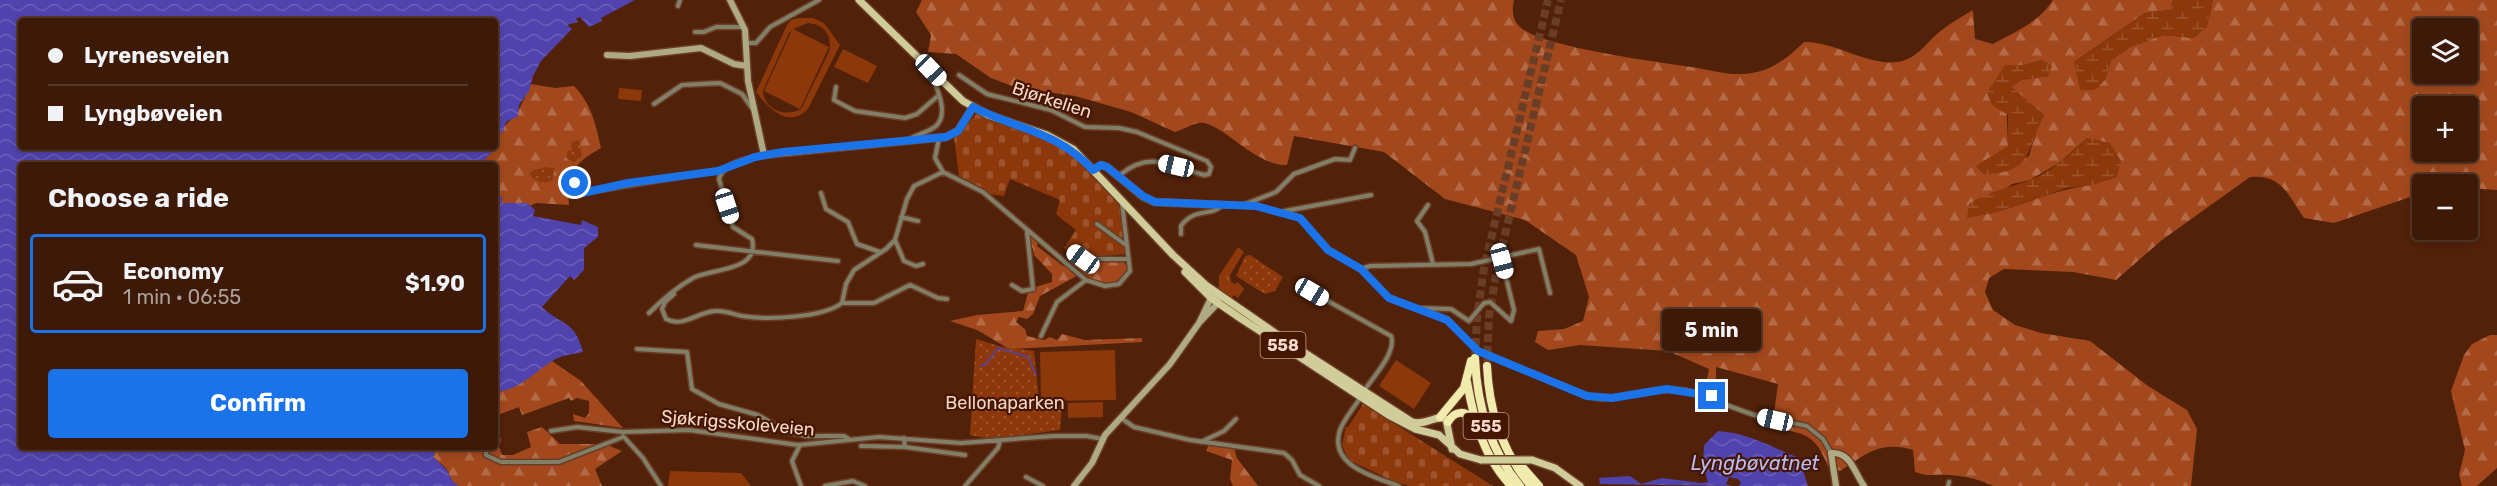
<!DOCTYPE html>
<html lang="en">
<head>
<meta charset="utf-8">
<style>
  body { margin:0; font-family:Rubik,sans-serif; background:#421; color:#f1f3f6; height:100vh; display:flex; flex-direction:column; font-size:22px; white-space:nowrap }
  * { box-sizing:border-box; margin:0 }
  p { font-size:20px; color:#ada09b }
  .icon { flex:none; width:33px; height:33px; fill:none; stroke:currentColor; stroke-width:2; stroke-linecap:round; stroke-linejoin:round }
  .map { position:relative; flex:1; overflow:hidden }
  .panel { position:absolute; left:18px; top:162px; width:480px; height:288px; display:flex; flex-direction:column; background:#3d1907; border-radius:6px; box-shadow:0 3px 9px #0003,0 0 0 2px #563828 }
  .panel>* { flex:none }
  .banner { position:absolute; left:18px; top:18px; width:480px; height:132px; border-radius:6px; box-shadow:0 3px 9px #0003,0 0 0 2px #563828; display:grid; align-content:center; height:132px; padding:0 30px; background:#3d1907 }
  .buttons { position:absolute; left:2412px; top:18px; display:grid; gap:12px }
  .buttons a { display:grid; place-items:center; width:66px; height:66px; border-radius:6px; background:#3d1907; box-shadow:0 3px 9px #0003,0 0 0 2px #563828; font-size:30px }
  .end { position:absolute; width:27px; height:27px; margin:-14px; border:8px solid #1a73e8; background:#fff; box-shadow:0 0 0 3px #fff }
  .from { border-radius:50% }
  .bubble { position:absolute; height:42px; border-radius:6px; background:#3d1907; box-shadow:0 3px 9px #0003,0 0 0 2px #563828; font-size:20px; font-weight:700; line-height:42px; text-align:center }
  .car { position:absolute; width:18px; height:36px; margin:-18px -9px; border-radius:8px; box-shadow:0 0 4px 2px #0007; background:linear-gradient(#fff 24%,#345 0 40%,#fff 0 76%,#345 0 86%,#fff 0) }
  .banner b { display:flex; align-items:center; gap:21px; height:57px; font-size:22px }
  .banner b+b { border-top:2px solid #563828 }
  .banner i { width:15px; height:15px; background:#f1f3f6 }
  ul { padding:0; list-style:none }
  li { display:flex; align-items:center; gap:18px; height:99px; margin:0 12px 9px; padding:0 18px; border:3px solid transparent; border-radius:6px }
  li div { flex:1 }
  li b { display:block; font-size:22px }
  li em { font-style:normal; font-weight:700 }
  li.current { border-color:#1a73e8 }
  li>.icon { width:54px; height:54px; stroke-width:1.5 }
  h2 { padding:0 30px; font-size:27px; line-height:72px }
  .action { display:flex; gap:12px; margin-top:auto; padding:12px 30px }
  .action a { flex:1; height:69px; border-radius:6px; background:#1a73e8; color:#fff; font-size:24px; font-weight:700; line-height:69px; text-align:center }
  .map>svg:first-child { display:block }
  .grass { fill:url(#grass-tufts) }
  .forest { fill:url(#forest-firs); fill-rule:evenodd }
  .wetland { fill:url(#wetland-marsh) }
  .cemetery { fill:url(#cemetery-stones) }
  .park { fill:url(#park-dots) }
  .garden { fill:#8c380a; fill-rule:evenodd }
  .water { fill:url(#water-waves) }
  .lines { fill:none; stroke-linecap:round; stroke-linejoin:round }
  .stream { stroke:#5143ae; stroke-width:1.5 }
  .highway-tunnel { stroke:#6a3d26; stroke-width:8; stroke-dasharray:8 4; stroke-linecap:butt }
  .street-casing { stroke:#6c3e28; stroke-width:7 }
  .secondary-casing { stroke:#6c3e28; stroke-width:9 }
  .primary-casing { stroke:#6c3e28; stroke-width:10 }
  .highway-casing { stroke:#6c3e28; stroke-width:10 }
  .street { stroke:#817f67; stroke-width:4 }
  .secondary { stroke:#aeab84; stroke-width:6 }
  .primary { stroke:#d1cd9a; stroke-width:7 }
  .highway { stroke:#f1ecae; stroke-width:8 }
  .primary-bridge-casing { stroke:#6c3e28; stroke-width:10; stroke-linecap:butt }
  .primary-bridge { stroke:#d1cd9a; stroke-width:7 }
  .route { stroke:#1a73e8; stroke-width:8 }
  .labels { text-anchor:middle; dominant-baseline:central; stroke-width:4.5; stroke-linejoin:round; paint-order:stroke }
  .shield { fill:#451600; stroke:#c29e8f; stroke-width:1.5 }
  .shield-label { font-size:16px; font-weight:bold; fill:#f8d9cc }
  .street-label { font-size:18px; fill:#f8d9cc; stroke:#451600 }
  .park-label { font-size:18px; fill:#f2d3c7; stroke:#451600 }
  .water-label { font-size:20px; font-style:italic; fill:#babbf3; stroke:#451600 }
</style>
</head>
<body>
<div class="map">
<svg width="2497" height="486" viewBox="0 0 2497 486">
  <defs>
    <pattern id="grass-tufts" width="24" height="20" patternUnits="userSpaceOnUse" patternTransform="scale(1.5)"><rect width="24" height="20" fill="#8c380a"/><path d="M3 7l-1-3M5 7V3M7 7l1-3M15 17l-1-3M17 17v-4M19 17l1-3" fill="none" stroke="#9d542c"/></pattern>
    <pattern id="forest-firs" width="22" height="20" patternUnits="userSpaceOnUse" patternTransform="scale(1.5)"><rect width="22" height="20" fill="#a2481c"/><path d="M5 1l3.5 6h-7zM16 11l3.5 6h-7z" fill="#b46a46"/></pattern>
    <pattern id="wetland-marsh" width="20" height="14" patternUnits="userSpaceOnUse" patternTransform="scale(1.5)"><rect width="20" height="14" fill="#8c380a"/><path d="M1 5h8M5 5V1M11 12h8M15 12V8" fill="none" stroke="#9d542c"/></pattern>
    <pattern id="cemetery-stones" width="16" height="16" patternUnits="userSpaceOnUse" patternTransform="scale(1.5)"><rect width="16" height="16" fill="#8c380a"/><path d="M2 7V4a2 2 0 0 1 4 0v3zM10 15v-3a2 2 0 0 1 4 0v3z" fill="#9d542c"/></pattern>
    <pattern id="park-dots" width="8" height="8" patternUnits="userSpaceOnUse" patternTransform="scale(1.5)"><rect width="8" height="8" fill="#8c380a"/><path d="M2 2h.1M6 6h.1" fill="none" stroke="#9d542c" stroke-width="1.8" stroke-linecap="round"/></pattern>
    <pattern id="water-waves" width="16" height="10" patternUnits="userSpaceOnUse" patternTransform="scale(1.5)"><rect width="16" height="10" fill="#5143ae"/><path d="M0 5q4-4 8 0t8 0" fill="none" stroke="#6b5eb8"/></pattern>
  </defs>
  <rect width="100%" height="100%" fill="#512109"/>
  <path class="grass" d="M1238 247 1244 252 1230 275 1231 282 1235 284 1238 282 1244 289 1238 298 1234 295 1231 298 1219 289V276Z"/>
  <path class="forest" d="M922 0H1514C1512 8 1512 19 1519 26 1538 47 1659 62 1691 67 1707 69 1725 75 1741 74 1767 74 1786 60 1804 42 1836 41 1872 69 1902 61 1920 56 1928 40 1942 30 1952 22 1963 16 1973 10L1975 39 1993 44C2016 32 2039 22 2053 0H2173L2171 10 2145 13 2074 62 2105 80 2111 60 2130 47 2163 35 2194 38 2207 26 2213 0H2497V190L2468 188V184H2422V193L2334 223 2304 218C2287 194 2282 174 2250 177L2162 240 2116 280 2073 272 2004 269 1989 278 1985 292 1993 310 2015 325 2041 333 2090 341 2148 386 2187 410 2197 429 2191 486H1993C1979 479 1965 476 1949 475 1936 474 1928 477 1915 472L1913 450C1880 440 1866 454 1840 471L1828 466C1814 433 1806 434 1772 428L1778 384 1716 367V393L1706 386 1709 369 1668 351 1580 345 1548 350 1535 342 1538 331 1564 329 1583 321 1589 297 1576 255 1525 220 1445 199 1384 152 1294 136 1287 165C1253 166 1220 119 1198 123 1190 125 1182 130 1175 132L1131 112 1075 96 1015 87 991 78 956 54 928 52 931 35 916 12ZM2422 28H2468V74H2422ZM2042 60 2048 76 2021 80 2011 87 2044 115 2037 129 2029 156 1984 174 1976 166 2008 147 2005 65H2025ZM2422 106H2468V152H2422ZM2087 138 2093 185C2049 189 2011 213 1967 217L2012 184 2030 180 2059 163Z
    M531 84 555 88 574 86C591 103 596 125 601 148 575 163 566 172 569 205L536 203 530 206 527 203H501L495 197V165H480L499 144 495 145 496 134 517 114Z
    M1029 234 1038 242 1037 246 1063 266 1071 267 1068 252 1080 261H1123L1128 268C1122 292 1097 284 1082 273L1040 296 1033 314 1027 319 1019 317 1016 322 1025 329 1027 336 1044 340 1050 337 1057 340 1062 334 1085 340 1142 338V342L1009 349 977 330 950 321 977 315 1023 311 1029 289 1052 282V274L1034 255 1033 248 1030 250Z
    M2490 335H2497V468L2477 486H2462L2459 475 2465 450 2451 391 2464 355 2472 344Z
    M552 361 581 381 623 428 574 421 573 414 585 418 589 413V401L577 398 571 401 569 398 522 415 519 407 495 416V391L499 392Z
    M542 427 560 444H605L622 451 595 469 602 486H459L453 482 446 468 433 457 437 447H495L496 438 502 455H513L531 447 527 432Z
    M1208 446 1234 448 1237 458 1258 486H1233L1230 479 1232 460 1206 451Z"/>
  <path class="wetland" d="M2173 0H2213L2207 26 2194 38 2163 35 2130 47 2111 60 2105 80 2095 90H2080L2074 62 2145 13 2171 10Z
    M2042 60 2052 66 2048 76 2021 80 2012 87 2044 115C2026 150 2033 173 1984 174L1976 166 2008 146V115L1992 105 1987 93 2005 65H2025Z
    M2087 138 2110 143 2121 161 2117 177 2093 185 2067 188 1998 212 1967 218 1969 204C1990 191 2008 188 2030 180 2053 171 2070 154 2087 138Z"/>
  <path class="cemetery" d="M979 111 1074 152 1121 207 1126 254 1079 258 1064 248 1076 230 1056 214 1060 200 1010 179 1004 196 989 194 959 176 954 138Z
    M1363 404 1493 486H1409L1393 481 1349 460 1342 445 1346 426 1348 427Z"/>
  <path class="park" d="M579 140 582 157 574 162 566 159 567 151H572L571 142Z
    M546 167 555 168 552 181 542 183 531 177 529 171Z
    M1250 255 1283 277 1275 291 1265 294 1236 276 1245 256Z
    M976 339 1002 347 1034 351 1039 400 1040 403 1055 402 1062 406 1060 430 991 439 970 435Z"/>
  <path class="garden" d="M798 18H813L824 23 840 45 808 109C788 130 768 107 756 92L787 25 791 20ZM808 23C824 24 833 36 829 52L801 109C785 118 764 109 763 91L789 33 792 30 764 91 800 109 829 47 793 29Z
    M843 49 877 66 868 83 834 67Z
    M619 88 642 90 641 101 618 99Z
    M1115 350 1116 400 1041 401 1040 352Z
    M1396 360 1431 383 1414 409 1379 386Z
    M1103 402V417L1068 418V403Z
    M670 471 741 473 751 486H668Z"/>
  <path class="water" d="M0 0H635L601 18 602 21 589 27 580 17 576 19 578 22 567 25 572 29 541 61 533 76 529 91 519 105 518 116 506 122 503 132 495 136V21H21V147H495L499 144 480 165H21V447H437L433 457 446 469 453 482 459 486H0Z
    M495 197H503L501 203H527L535 210 533 216 581 225 582 220 598 227V237L584 248V270L574 280 570 276 542 307C563 327 574 319 583 352 574 354 562 355 554 360 538 369 515 394 495 391Z
    M1718 431C1749 433 1771 447 1799 458L1808 486H1739L1741 483 1738 479 1729 477 1726 484 1731 486 1600 484 1599 478 1630 476 1641 484 1662 478 1701 483 1708 482 1703 465 1704 445Z"/>
  <g class="lines">
    <path class="stream" d="M981 366 986 364 998 348 1028 357 1036 375"/>
    <path class="highway-tunnel" d="M1475 358 1477 318 1484 268 1548 0
      M1487 366 1489 316 1498 264 1561 0"/>
    <g class="street-casing">
      <path id="street" d="M678 6 680 0
        M695 32H704L716 27H744
        M748 43H756L770 27 819 0
        M959 75 987 94 1051 110 1085 127 1119 128 1137 132 1207 161 1211 167 1209 174 1204 175C1171 166 1150 150 1120 175
        M836 87 834 100 855 111 905 118 917 114 939 95
        M654 104 682 85 720 83 742 94 754 111
        M939 138 935 158 943 172 983 192 1086 280 1105 286 1119 284 1130 271 1122 203
        M910 139C918 134 929 132 936 126 948 115 939 93 934 81
        M578 172 576 187 582 193 721 170
        M821 193 826 209 848 222 857 244 880 252
        M1243 205 1276 192 1294 174 1335 159 1350 160 1355 148
        M1428 205 1417 221 1425 232 1433 264
        M1285 211 1371 195
        M901 217 918 221
        M1097 224 1126 245
        M1181 234V226C1194 207 1212 217 1222 205L1256 206 1300 218 1328 250 1361 269 1389 298 1447 319 1478 351 1587 396 1603 399 1656 390H1685L1754 415 1807 426 1823 439 1831 453
        M895 240 904 261 916 266 923 264
        M696 245 838 261
        M1070 250 1083 259H1129
        M1361 269 1370 266 1471 264 1539 249 1550 293
        M1012 285 1022 291 1033 289 1027 231
        M1299 285 1391 336C1397 352 1373 377 1364 391
        M674 294 665 302 662 309 666 319C683 328 698 312 715 311 725 310 732 314 742 316 765 320 823 318 842 303
        M842 303 846 284 854 270 886 249 895 240 907 199 914 186 943 172
        M842 303H874L910 285 938 298 947 299
        M1417 308 1451 309 1469 321 1484 303 1490 302 1511 321 1514 310 1501 257
        M649 313C662 300 677 287 693 278 712 268 760 272 752 239L733 227 719 179C723 162 749 158 764 155
        M1041 336 1057 302 1086 280
        M637 349 687 352 692 389 719 404 758 415 785 431 806 436H844L850 440
        M1700 395H1717
        M1360 398C1354 408 1344 419 1340 430 1328 466 1375 477 1399 486
        M1121 418 1134 427 1190 440 1284 453 1292 460 1300 475 1319 486
        M551 431 577 427 623 432 689 430 798 445 879 437 961 443 1054 436H1087L1102 439
        M623 436 643 458 661 486
        M495 442 498 440
        M1201 442 1224 431 1236 419
        M800 445 792 461 801 486
        M861 446 905 447 904 438
        M486 447V455L501 462H559L623 437
        M905 447 965 455
        M1026 477 1043 486
        M825 486 853 481 865 486
        M965 486 998 448 1000 441
        M1948 486 1949 482"/>
    </g>
    <g class="secondary-casing">
      <path id="secondary" d="M730 0 745 30 748 81 764 155 946 137 958 131 973 107
        M607 55 630 56 701 48 734 64 747 66
        M1093 170 1101 165 1107 167 1143 197 1155 202 1222 205
        M1074 486 1092 463 1105 435 1170 364 1199 323 1211 298 1218 295V303L1199 323
        M1836 486 1831 453C1851 452 1854 472 1864 486"/>
    </g>
    <g class="primary-casing">
      <path id="primary" d="M859 0 963 101 988 115 1047 135 1073 149 1173 255 1207 286 1294 346 1412 422C1428 426 1435 414 1446 419L1452 449
        M1185 272 1211 298 1240 318 1390 416 1415 429 1439 435 1460 454 1481 460
        M1532 460 1555 468 1580 486"/>
    </g>
    <g class="highway-casing">
      <path id="highway" d="M1475 358C1477 405 1489 449 1520 486
        M1487 366C1489 410 1502 452 1531 486
        M1467 382C1474 421 1483 456 1511 486
        M1440 417 1464 388 1471 361
        M1448 422C1455 410 1466 410 1474 421
        M1518 462 1539 486"/>
    </g>
    <use href="#street" class="street"/>
    <use href="#secondary" class="secondary"/>
    <use href="#primary" class="primary"/>
    <use href="#highway" class="highway"/>
    <g class="primary-bridge-casing">
      <path id="primary-bridge" d="M1481 460H1532"/>
    </g>
    <use href="#primary-bridge" class="primary-bridge"/>
  </g>
  <g class="lines">
    <path class="route" d="M575 183 578 192 582 193 628 183 718 171 755 157 783 152 946 137 958 131 973 107C1019 130 1056 131 1093 170L1101 165 1107 167 1143 196 1155 202 1256 206 1300 218 1328 250 1361 269 1389 298 1447 320 1478 351 1587 396 1612 398 1667 389 1712 396"/>
  </g>
  <g class="labels">
    <g class="shield">
      <rect x="1260.5" y="332" width="45" height="26" rx="4.5"/>
      <rect x="1463.5" y="413" width="45" height="26" rx="4.5"/>
    </g>
    <g class="shield-label">
      <text x="1283" y="345">558</text>
      <text x="1486" y="426">555</text>
    </g>
    <g class="street-label">
      <text transform="translate(1052 100) rotate(18)">Bjørkelien</text>
      <text transform="translate(738 423) rotate(5)">Sjøkrigsskoleveien</text>
    </g>
    <g class="park-label">
      <text x="1005" y="403">Bellonaparken</text>
    </g>
    <g class="water-label">
      <text x="1755" y="463">Lyngbøvatnet</text>
    </g>
  </g>
</svg>
<div class="buttons">
<a><svg class="icon" aria-label="layers" viewBox="0 0 24 24"><path d="M12 4l9 5-9 5-9-5zM3 14l9 5 9-5"/></svg></a>
<a>+</a>
<a>−</a>
</div>
<i class="end from" style="left:575px;top:183px"></i>
<i class="end" style="left:1712px;top:396px"></i>
<div class="bubble" style="left:1662px;top:309px;width:99px">5 min</div>
<i class="car" style="left:931px;top:70px;rotate:136deg"></i>
<i class="car" style="left:1176px;top:166px;rotate:283deg"></i>
<i class="car" style="left:727px;top:206px;rotate:162deg"></i>
<i class="car" style="left:1083px;top:259px;rotate:306deg"></i>
<i class="car" style="left:1502px;top:261px;rotate:165deg"></i>
<i class="car" style="left:1312px;top:292px;rotate:121deg"></i>
<i class="car" style="left:1775px;top:420px;rotate:283deg"></i>
<div class="banner">
<b><i class="from"></i>Lyrenesveien</b>
<b><i></i>Lyngbøveien</b>
</div>
<section class="panel">
<h2>Choose a ride</h2>
<ul>
<li class="current"><svg class="icon" aria-label="car" viewBox="0 0 24 24"><path d="M5 17H2v-5l4-1 3-4h7l3 4 3 1v5h-3M9 17h6M6 11h13"/><circle cx="7" cy="17" r="2"/><circle cx="17" cy="17" r="2"/></svg><div><b>Economy</b><p>1 min · 06:55</p></div><em>$1.90</em></li>
</ul>
<div class="action"><a>Confirm</a></div>
</section>
</div>
</body>
</html>
